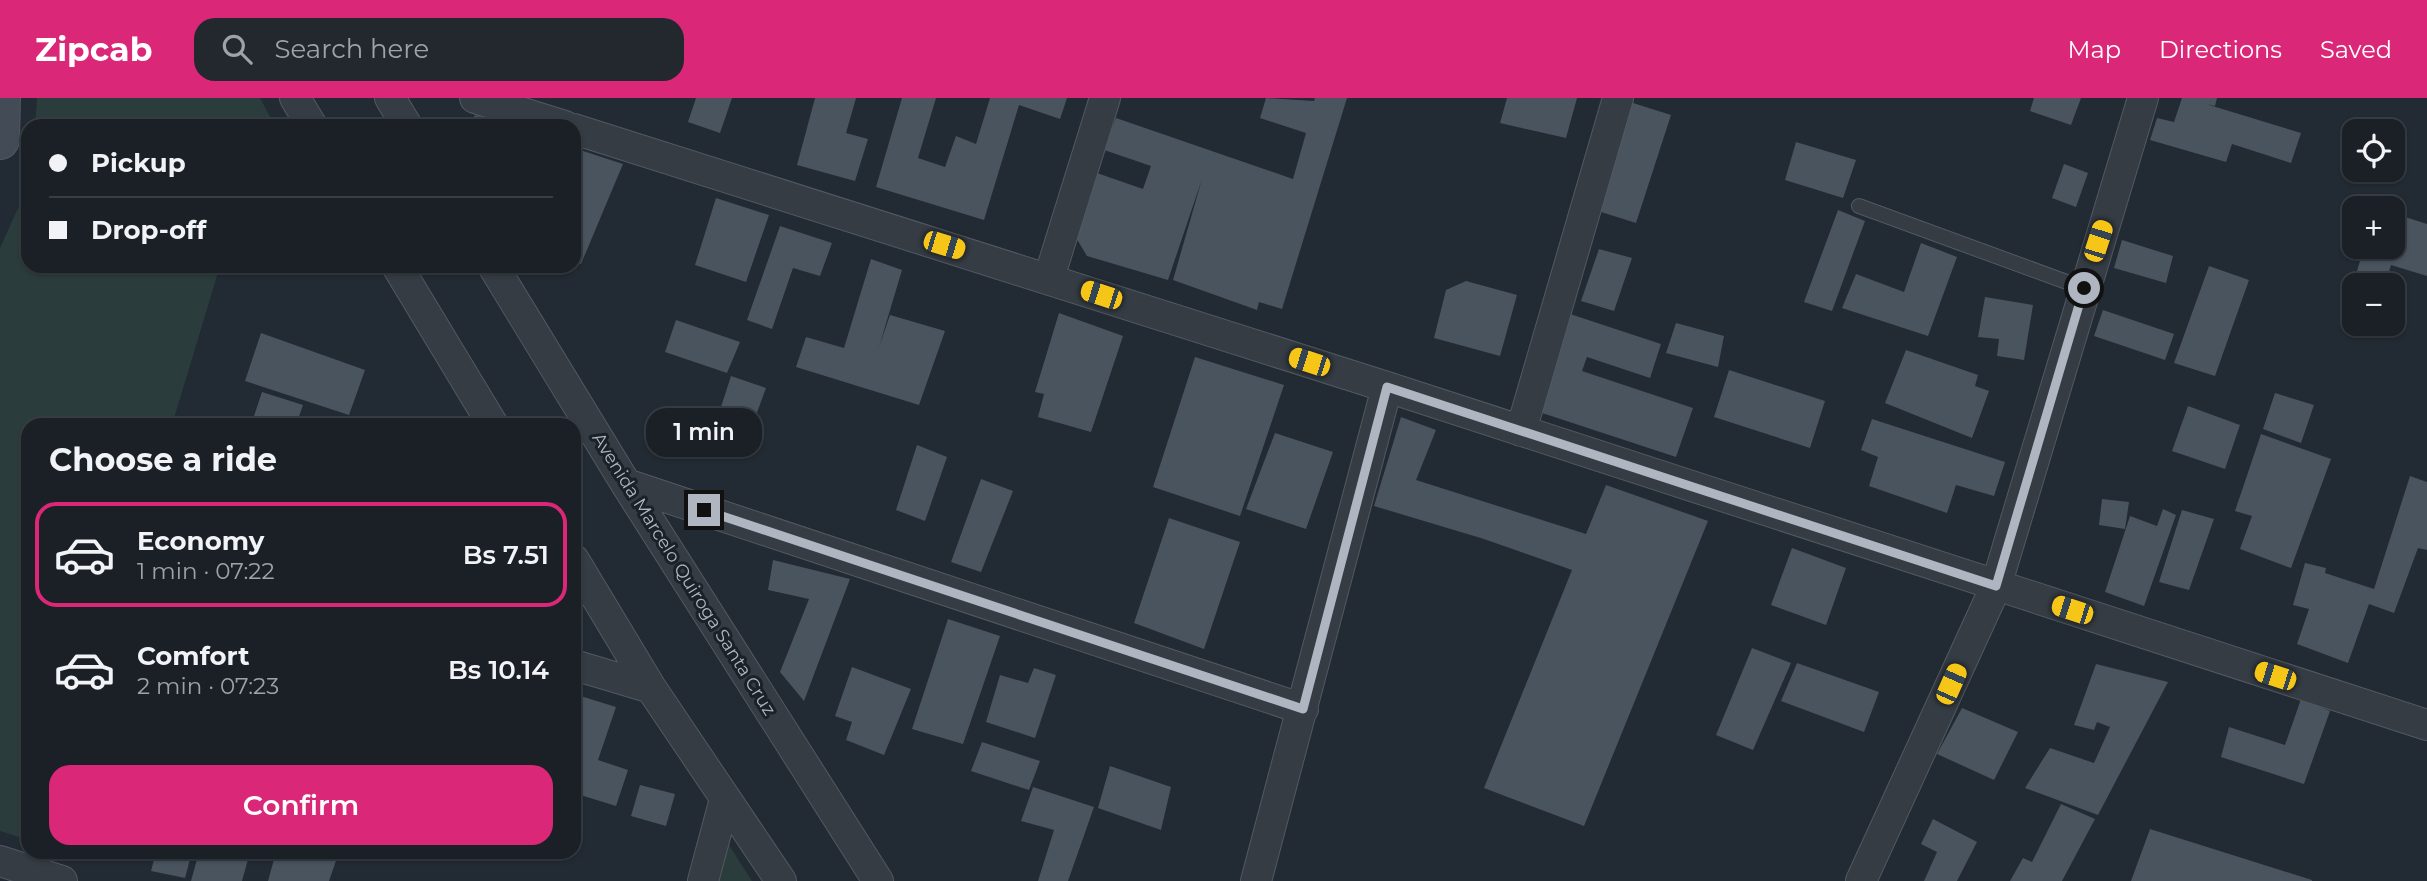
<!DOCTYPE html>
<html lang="en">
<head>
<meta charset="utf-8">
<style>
  body { margin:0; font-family:Montserrat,sans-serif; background:#23282e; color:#f1f3f6; height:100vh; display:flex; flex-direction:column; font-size:26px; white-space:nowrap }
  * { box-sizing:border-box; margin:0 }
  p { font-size:23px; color:#9fa3a7 }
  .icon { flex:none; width:38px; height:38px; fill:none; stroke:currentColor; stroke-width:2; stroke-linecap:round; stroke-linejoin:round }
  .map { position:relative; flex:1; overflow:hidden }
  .side { position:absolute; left:21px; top:320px; width:560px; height:441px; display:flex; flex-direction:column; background:#1a2026; border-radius:21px; box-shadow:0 2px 5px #0004,0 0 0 2px #383e43 }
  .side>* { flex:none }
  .guide { position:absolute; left:21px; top:21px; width:560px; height:154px; border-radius:21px; box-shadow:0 2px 5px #0004,0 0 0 2px #383e43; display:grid; align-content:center; height:154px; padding:0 28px; background:#1a2026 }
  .tools { position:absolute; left:2342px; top:21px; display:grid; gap:14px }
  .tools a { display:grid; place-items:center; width:63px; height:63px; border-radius:14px; background:#1a2026; box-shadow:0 2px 5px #0004,0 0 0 2px #383e43; font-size:35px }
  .end { position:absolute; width:32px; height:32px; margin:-16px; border:9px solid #afb6c1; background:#111; box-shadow:0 0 0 4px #111 }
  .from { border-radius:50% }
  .bubble { position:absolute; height:49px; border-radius:21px; background:#1a2026; box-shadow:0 2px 5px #0004,0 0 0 2px #383e43; font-size:23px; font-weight:600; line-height:49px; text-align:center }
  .car { position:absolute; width:21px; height:42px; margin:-21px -10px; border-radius:9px; box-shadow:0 0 5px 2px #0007; background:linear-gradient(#f5c518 24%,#345 0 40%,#f5c518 0 76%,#345 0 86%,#f5c518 0) }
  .guide b { display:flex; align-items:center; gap:24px; height:66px; font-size:26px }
  .guide b+b { border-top:2px solid #383e43 }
  .guide i { width:18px; height:18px; background:#f1f3f6 }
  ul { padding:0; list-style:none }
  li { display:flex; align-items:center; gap:21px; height:105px; margin:0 14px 10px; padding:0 14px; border:4px solid transparent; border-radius:21px }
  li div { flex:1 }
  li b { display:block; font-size:26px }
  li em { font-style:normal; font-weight:600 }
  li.active { border-color:#db2777 }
  li>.icon { width:63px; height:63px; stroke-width:1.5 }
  h2 { padding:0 28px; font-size:32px; line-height:84px }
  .primary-button { display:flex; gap:14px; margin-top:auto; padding:14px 28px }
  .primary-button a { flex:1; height:80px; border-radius:21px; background:#db2777; color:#fff; font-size:28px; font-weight:600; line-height:80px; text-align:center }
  header { display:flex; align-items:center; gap:42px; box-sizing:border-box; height:98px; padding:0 35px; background:#db2777; color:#fff }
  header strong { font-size:33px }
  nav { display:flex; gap:38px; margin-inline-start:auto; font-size:24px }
  .search { width:490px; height:63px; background:#23282e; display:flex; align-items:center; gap:18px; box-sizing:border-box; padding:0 24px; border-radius:21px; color:#9fa3a7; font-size:26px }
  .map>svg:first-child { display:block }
  .green { fill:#2a3c3b }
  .building { fill:#4a545f }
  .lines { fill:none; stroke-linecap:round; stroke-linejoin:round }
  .lane-casing { stroke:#525962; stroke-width:16 }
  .street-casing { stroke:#525962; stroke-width:32 }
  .secondary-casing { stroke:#525962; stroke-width:40 }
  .lane { stroke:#353c44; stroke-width:14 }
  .street { stroke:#353c44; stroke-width:30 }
  .secondary { stroke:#434b57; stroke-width:38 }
  .route { stroke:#afb6c1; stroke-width:9 }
  .labels { text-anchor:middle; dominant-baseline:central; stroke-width:6; stroke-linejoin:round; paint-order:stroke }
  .street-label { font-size:18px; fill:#afb6c1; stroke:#1a2129 }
</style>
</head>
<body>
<header>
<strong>Zipcab</strong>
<div class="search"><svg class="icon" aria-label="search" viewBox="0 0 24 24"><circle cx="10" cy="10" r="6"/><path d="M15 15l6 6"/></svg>Search here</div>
<nav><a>Map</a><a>Directions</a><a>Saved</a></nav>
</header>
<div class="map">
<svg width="2427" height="783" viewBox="0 0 2427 783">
  <rect width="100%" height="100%" fill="#222a33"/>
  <path class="green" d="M37 0H260L275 28H35Z
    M28 88V168H220L172 327H28V742L0 733V150Z
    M729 747 752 783H719Z"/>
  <path class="building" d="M696 0H732L720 35 688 24Z
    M815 0H856L846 35 868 41 855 83 797 67Z
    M902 0H936L918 60 945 69 956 38 976 46 990 0H1067L1060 21 1019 7 984 122 876 89Z
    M1266 0 1314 3 1315 0H1347L1282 211 1259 204 1257 212 1173 182 1202 81 1168 182 1087 158 1072 133 1094 74 1143 91 1151 68 1104 52 1116 20 1293 81 1306 35 1260 20Z
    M1507 0H1577L1566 40 1500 25Z
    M2034 0H2081L2071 27 2030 13Z
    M2182 0H2217L2215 8 2206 6 2301 35 2291 65 2232 46 2226 64 2150 42 2157 20 2174 24Z
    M1630 4 1671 17 1636 125 1598 113Z
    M475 17 506 27V28H470Z
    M1796 44 1856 62 1843 100 1785 82Z
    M574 50 623 66 581 166 574 163Z
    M2064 66 2088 75 2076 109 2052 100Z
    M716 100 769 117 746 184 695 167Z
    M1838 112 1865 123 1832 213 1804 204Z
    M2405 119 2427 126V178L2391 167 2385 187H2353L2364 149H2392V120L2404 123Z
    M780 128 832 145 820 178 793 170 772 231 747 222Z
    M2122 142 2173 158 2166 185 2114 170Z
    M1921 145 1957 159 1928 238 1842 210 1856 176 1904 194Z
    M1599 151 1632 160 1614 213 1581 203Z
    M871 161 902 172 879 249 890 217 945 233 919 307 796 269 806 239 844 250Z
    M2209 168 2249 182 2215 278 2174 265Z
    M1466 183 1517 197 1500 258 1434 240 1446 192Z
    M1985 199 2033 207 2024 262 1997 258 1999 241 1978 239Z
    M2103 212 2174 236 2165 262 2094 238Z
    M1059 215 1123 238 1091 334 1038 319 1044 296 1035 294Z
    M1570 216 1661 246 1650 280 1587 259 1582 273 1693 310 1676 359 1536 313Z
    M676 222 740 244 727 275 665 254Z
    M1676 225 1724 238 1718 269 1666 255Z
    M261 235 365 272 349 317 245 283Z
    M1906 252 1978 277 1975 288 1989 293 1972 340 1885 305Z
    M1195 259 1284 287 1240 418 1153 389Z
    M1729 272 1825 303 1810 350 1714 319Z
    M731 278 766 290 745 347 712 337Z
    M262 294 303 307 296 327H251Z
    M2275 295 2314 307 2301 345 2263 331Z
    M2188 308 2240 327 2225 371 2172 353Z
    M1401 319 1436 332 1416 382 1586 436 1606 387 1708 423 1584 728 1484 690 1572 472 1484 441 1374 408Z
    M1872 321 2005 364 1994 398 1956 387 1947 415 1869 388 1878 359 1861 352Z
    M1275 335 1333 354 1306 431 1246 411Z
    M2261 336 2331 361 2291 470 2240 451 2252 418 2235 413Z
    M917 347 947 359 925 423 896 412Z
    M2410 378 2427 384V452L2418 450 2394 515 2369 506 2348 565 2297 546 2309 511 2293 507 2305 465 2326 470 2325 475 2374 491Z
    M981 381 1013 393 981 474 951 464Z
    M2102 401 2129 404 2125 431 2099 427Z
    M2163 411 2176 417 2144 508 2105 494 2130 418 2157 428Z
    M2182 412 2214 421 2189 492 2159 484Z
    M1169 420 1240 444 1204 551 1134 525Z
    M1792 450 1846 470 1826 527 1771 507Z
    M773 462 850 481 804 603 780 574 809 501 768 492Z
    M948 521 1000 538 963 646 912 631Z
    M1752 550 1791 565 1753 652 1716 637Z
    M1797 565 1879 594 1864 634 1781 603Z
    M2096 566 2168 584 2098 717 2025 690 2050 650 2094 665 2110 629 2097 624 2094 632 2074 627Z
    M852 569 911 591 884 657 846 642 852 624 835 618Z
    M1034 570 1056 577 1035 640 986 624 1000 577 1028 585Z
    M574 596 616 609 598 662 628 672 616 708 574 695Z
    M2301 601 2330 613 2304 686 2221 659 2229 629 2285 647Z
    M1962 610 2018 634 1994 682 1937 656Z
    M982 644 1040 663 1029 692 971 673Z
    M1110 668 1171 689 1161 732 1098 710Z
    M640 687 675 696 666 728 631 718Z
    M1033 689 1094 709 1068 783H1038L1054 732 1021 723Z
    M2061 706 2095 721 2062 783H2010L2023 760 2032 764Z
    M1933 721 1977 744 1957 783H1924L1937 754 1921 746Z
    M2150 731 2312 782V783H2131Z
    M156 754H192L185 780 151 773Z
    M199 754H250L242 783H191Z
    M276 754H339L329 783H268Z
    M507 754H537L534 763Z"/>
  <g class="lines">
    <g class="lane-casing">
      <path id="lane" d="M1859 108 2083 190"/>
    </g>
    <g class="street-casing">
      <path id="street" d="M295 0 312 28
        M390 0 407 28
        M475 0 565 28
        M574 31 1387 289 2427 627
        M397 168 493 327
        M493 168 626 386 878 783
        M1049 180 1105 0
        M1521 333 1618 0
        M626 386 1303 611
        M574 462 651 590 781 783
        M574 567 651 590
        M0 763 62 783
        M703 783 725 701
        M1256 783 1387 289
        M1861 783 1996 488 2143 0"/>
    </g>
    <g class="secondary-casing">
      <path id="secondary" d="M0 42 1 0"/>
    </g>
    <use href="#lane" class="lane"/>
    <use href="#street" class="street"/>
    <use href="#secondary" class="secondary"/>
  </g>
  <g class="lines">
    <path class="route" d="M704 412 1303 611 1387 289 1996 488 2084 190"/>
  </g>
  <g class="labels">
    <g class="street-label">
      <text transform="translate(684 476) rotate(58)">Avenida Marcelo Quiroga Santa Cruz</text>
    </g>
  </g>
</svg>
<div class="tools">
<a><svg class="icon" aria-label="locate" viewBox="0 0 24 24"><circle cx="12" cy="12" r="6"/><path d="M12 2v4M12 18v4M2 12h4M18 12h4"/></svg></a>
<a>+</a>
<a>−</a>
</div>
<i class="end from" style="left:2084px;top:190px"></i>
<i class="end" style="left:704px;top:412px"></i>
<div class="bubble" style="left:646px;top:310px;width:116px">1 min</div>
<i class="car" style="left:2098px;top:143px;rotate:18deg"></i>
<i class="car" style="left:944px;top:147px;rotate:107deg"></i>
<i class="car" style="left:1101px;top:197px;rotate:288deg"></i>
<i class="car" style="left:1309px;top:264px;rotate:288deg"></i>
<i class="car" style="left:2072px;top:512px;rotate:288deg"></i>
<i class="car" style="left:2275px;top:578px;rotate:288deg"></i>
<i class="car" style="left:1951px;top:586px;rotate:24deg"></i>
<div class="guide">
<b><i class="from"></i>Pickup</b>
<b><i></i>Drop-off</b>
</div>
<section class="side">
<h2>Choose a ride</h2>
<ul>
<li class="active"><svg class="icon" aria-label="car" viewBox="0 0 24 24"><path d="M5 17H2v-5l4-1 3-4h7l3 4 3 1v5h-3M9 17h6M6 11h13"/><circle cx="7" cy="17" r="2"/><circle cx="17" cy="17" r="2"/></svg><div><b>Economy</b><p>1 min · 07:22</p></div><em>Bs 7.51</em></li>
<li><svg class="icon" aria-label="car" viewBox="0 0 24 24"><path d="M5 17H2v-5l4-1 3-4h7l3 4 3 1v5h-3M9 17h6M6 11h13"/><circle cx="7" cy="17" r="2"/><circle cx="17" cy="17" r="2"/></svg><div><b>Comfort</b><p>2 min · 07:23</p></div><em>Bs 10.14</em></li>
</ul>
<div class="primary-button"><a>Confirm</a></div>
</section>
</div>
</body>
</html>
